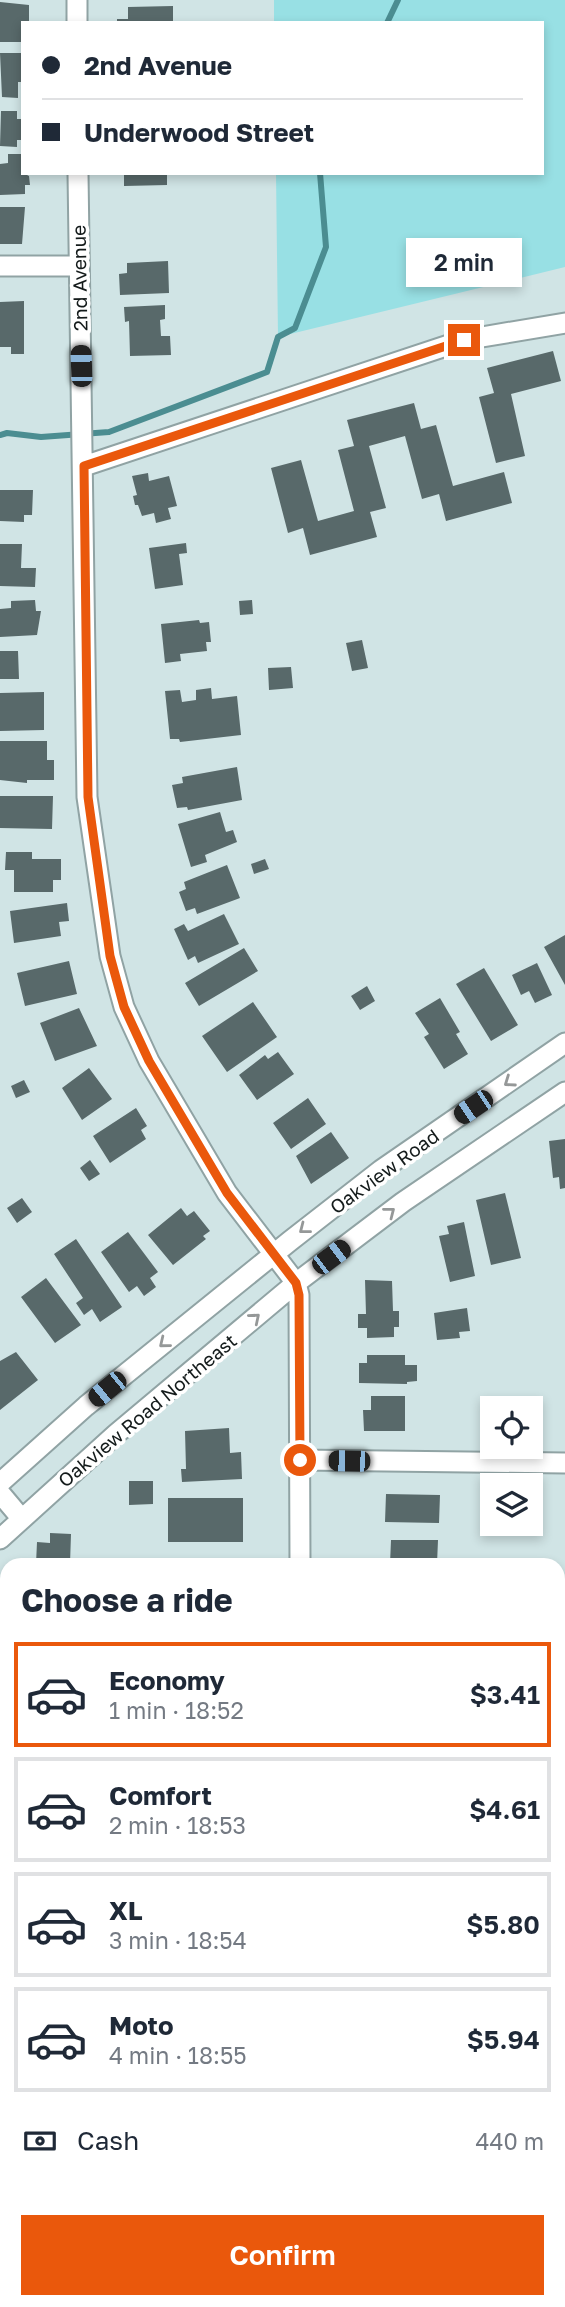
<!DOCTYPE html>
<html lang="en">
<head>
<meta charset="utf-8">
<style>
  body { margin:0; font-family:"Golos Text",sans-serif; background:#f6f6f7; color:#1f2937; height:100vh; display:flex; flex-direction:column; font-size:26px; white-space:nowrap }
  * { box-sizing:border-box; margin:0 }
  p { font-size:23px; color:#747a83 }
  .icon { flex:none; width:38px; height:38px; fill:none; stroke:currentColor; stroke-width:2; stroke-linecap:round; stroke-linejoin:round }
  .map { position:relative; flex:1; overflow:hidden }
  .sheet { position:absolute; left:0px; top:1558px; width:565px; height:751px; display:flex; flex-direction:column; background:#fff; border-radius:21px 21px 0 0; box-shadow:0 4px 10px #0003 }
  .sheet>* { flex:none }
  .guide { position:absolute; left:21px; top:21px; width:523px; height:154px; border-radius:0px; box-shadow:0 4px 10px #0003; display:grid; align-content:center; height:154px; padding:0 21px; background:#fff }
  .fabs { position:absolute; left:480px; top:1396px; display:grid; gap:14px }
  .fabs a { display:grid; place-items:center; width:63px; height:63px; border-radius:0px; background:#fff; box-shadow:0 4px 10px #0003; font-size:35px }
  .end { position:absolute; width:32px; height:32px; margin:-16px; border:9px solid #ea580c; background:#fff; box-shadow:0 0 0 4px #fff }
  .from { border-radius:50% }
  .bubble { position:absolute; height:49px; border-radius:0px; background:#fff; box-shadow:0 4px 10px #0003; font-size:23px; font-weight:600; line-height:49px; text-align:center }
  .car { position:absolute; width:21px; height:42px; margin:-21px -10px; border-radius:9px; box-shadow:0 0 5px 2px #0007; background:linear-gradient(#222 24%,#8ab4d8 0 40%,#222 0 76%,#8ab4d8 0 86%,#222 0) }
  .guide b { display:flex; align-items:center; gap:24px; height:66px; font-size:26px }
  .guide b+b { border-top:2px solid #e0e1e3 }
  .guide i { width:18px; height:18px; background:#1f2937 }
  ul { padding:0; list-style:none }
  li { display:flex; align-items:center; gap:21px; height:105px; margin:0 14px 10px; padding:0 7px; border:4px solid #e0e1e3; border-radius:0px }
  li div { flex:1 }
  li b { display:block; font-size:26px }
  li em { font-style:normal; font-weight:600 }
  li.selected { border-color:#ea580c }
  li>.icon { width:63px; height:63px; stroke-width:1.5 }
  h2 { padding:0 21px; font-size:32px; line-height:84px }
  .pay { display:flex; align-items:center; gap:18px; height:77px; padding:0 21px; font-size:26px }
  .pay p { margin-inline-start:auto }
  .cta { display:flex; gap:14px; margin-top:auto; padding:14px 21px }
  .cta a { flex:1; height:80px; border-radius:0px; background:#ea580c; color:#fff; font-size:28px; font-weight:600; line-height:80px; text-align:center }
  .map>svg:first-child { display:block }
  .green { fill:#98e0e4 }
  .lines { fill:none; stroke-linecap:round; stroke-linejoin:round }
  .stream { stroke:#4b8d91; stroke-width:6 }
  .building { fill:#58696a }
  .minor-casing { stroke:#90a3a4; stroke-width:23 }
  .minor { stroke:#fff; stroke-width:19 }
  .oneway { stroke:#959898 }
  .route { stroke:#ea580c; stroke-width:9 }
  .labels { text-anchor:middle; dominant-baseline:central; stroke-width:7; stroke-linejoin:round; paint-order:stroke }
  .street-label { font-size:19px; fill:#141b1b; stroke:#fff }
</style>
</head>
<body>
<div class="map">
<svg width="565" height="2307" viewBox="0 0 565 2307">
  <rect width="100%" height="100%" fill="#d0e4e5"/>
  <path class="green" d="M274 0H565V267L278 337 276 173H542V23H274Z"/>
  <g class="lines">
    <path class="stream" d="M387 23 398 0
      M0 435 7 433 41 437 109 432 267 372 278 337 295 328 326 247 320 173"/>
  </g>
  <path class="building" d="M0 2 29 5V23H23V42H0Z
    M173 6V23H117V19H128V7Z
    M0 53H23V82H18V98L2 97Z
    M1 111H17V119H23V140H17V147L0 146Z
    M8 154H23V173L29 176 30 185H25V194L0 195V164L8 163Z
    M124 173H167V185L124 186Z
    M0 207H25L22 244H0Z
    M168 261 169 293 120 295 119 274 127 273V263Z
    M24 301V354H11V347H0V302Z
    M165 305V319L160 320 161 336H170L171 355 130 356 129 321 125 322 124 307Z
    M553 351 561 381 511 394 525 456 496 463 479 397 494 393 487 368Z
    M414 403 421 429 436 425 453 486 504 472 512 503 446 521 439 494 422 499 405 436 369 446 386 508 370 512 377 537 310 555 303 528 288 533 271 468 301 460 318 521 354 511 338 450 354 446 347 420Z
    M148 473 149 481 169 476 177 506 168 508 171 519 156 523 154 513 142 516 138 505H135L133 496 137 495 132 476Z
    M0 490H33L32 515H24V522L0 521Z
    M186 543 187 553 179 554 183 585 155 589 149 548Z
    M0 544H22L21 568H36L35 587 0 586Z
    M35 600 36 611H41L37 635 0 637V609L11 608V601Z
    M252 600 253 614 240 615 239 601Z
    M199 620 200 623 209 622 211 642H206L207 651 180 654 181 661 165 663 161 624Z
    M362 640 368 668 352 671 346 643Z
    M0 651H18L19 679H0Z
    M291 667 293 688 269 690 268 668Z
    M211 688 212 699 237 696 241 735 180 742 179 739H170L165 691 180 690 182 702 196 700V690Z
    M44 692V730L0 731V693Z
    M0 741H47V760H54V780H27V783L0 780Z
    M237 767 242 800 188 810 187 807 177 808 172 785 183 783 182 777Z
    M0 796H53L52 829 0 828Z
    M220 812 226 832 233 830 237 842 205 855 207 862 191 867 178 824Z
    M6 852H32V859H61V880H53V892H14V870H5Z
    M265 859 269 869 254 874 251 864Z
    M227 865 240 898 197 914 195 908 186 911 179 892 186 889 184 882Z
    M67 903 69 921 59 922 61 936 14 943 10 911Z
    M224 914 239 944 198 963 195 956 188 960 174 929 184 924 188 931Z
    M565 935V985L544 947Z
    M244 948 258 971 199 1006 185 983Z
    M69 961 77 994 25 1006 17 973Z
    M537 963 552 995 535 1003 529 991 521 995 512 975Z
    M484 968 518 1025 491 1041 456 984Z
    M367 986 375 1001 360 1010 351 996Z
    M440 998 460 1032 456 1034 468 1054 444 1069 424 1037 429 1034 415 1013Z
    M253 1002 277 1037 227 1072 202 1036Z
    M79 1008 97 1046 55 1061 40 1023Z
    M278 1052 294 1074 257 1100 239 1075 265 1055 268 1059Z
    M89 1068 112 1099 82 1120 62 1088Z
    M24 1080 30 1092 16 1098 11 1086Z
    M308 1098 326 1124 291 1149 273 1123Z
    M136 1108 147 1126 141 1130 146 1139 110 1163 93 1136Z
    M331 1132 349 1158 311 1184 296 1156Z
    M565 1139V1188L560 1189 559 1177 553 1178 549 1141Z
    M90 1160 100 1174 89 1181 80 1168Z
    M505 1193 521 1258 491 1265 476 1200Z
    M22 1198 32 1212 17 1223 7 1208Z
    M181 1208 187 1216 194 1211 210 1231 203 1236 206 1239 173 1265 148 1235Z
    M464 1222 475 1276 450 1282 439 1236 449 1234 447 1226Z
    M128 1232 158 1272 150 1278 156 1287 144 1296 137 1286 129 1292 101 1252Z
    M76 1239 122 1307 100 1322 92 1309 84 1315 76 1303 83 1298 54 1254Z
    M46 1278 81 1325 55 1343 21 1297Z
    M365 1280 392 1281 393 1311H399V1327H394V1337L367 1338V1328H358V1314H366Z
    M467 1308 470 1331 459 1332 460 1338 437 1340 434 1313Z
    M16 1352 38 1380 0 1410V1361Z
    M367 1355H405V1365H417V1381L407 1382V1384L359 1383V1363H367Z
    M371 1396H405V1431H364L363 1410H371Z
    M229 1428 230 1453 241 1452 242 1479 182 1482 181 1469H186L185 1431Z
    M129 1481H153V1504L129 1505Z
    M386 1494 440 1495 439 1523 385 1522Z
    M168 1498H243V1542H168Z
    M50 1533 71 1534 70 1564H36L37 1542 50 1543Z
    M391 1540H438L437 1564H390Z
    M7 1604V1637L0 1639V1605Z
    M558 2166H565V2195H558Z
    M558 2255H565V2299H558Z
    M46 2301H71V2307H46Z
    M198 2301H253V2307H199Z
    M347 2301H471V2307H347Z"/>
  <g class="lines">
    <g class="minor-casing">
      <path id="minor" d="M77 0V23
        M78 173 87 797 110 956 124 1007 149 1061 227 1193 296 1283 299 1295 300 1564
        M0 266H78
        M84 466 464 340 565 323
        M300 1460 565 1463
        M0 1483 86 1406 290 1241 381 1170 565 1043
        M0 1493 21 1518
        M0 1539 116 1434 296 1283 403 1202 565 1092
        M0 1895H7
        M558 1903H565
        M312 2301V2307"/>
    </g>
    <use href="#minor" class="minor"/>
  </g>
  <defs><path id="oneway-chevron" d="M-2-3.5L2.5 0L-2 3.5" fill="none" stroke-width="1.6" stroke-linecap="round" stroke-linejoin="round" transform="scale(1.75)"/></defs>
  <g class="oneway">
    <use href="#oneway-chevron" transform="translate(509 1082) rotate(145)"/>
    <use href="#oneway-chevron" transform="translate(390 1212) rotate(-38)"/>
    <use href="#oneway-chevron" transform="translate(304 1229) rotate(142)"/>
    <use href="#oneway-chevron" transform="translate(255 1318) rotate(-40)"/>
    <use href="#oneway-chevron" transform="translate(164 1343) rotate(141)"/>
  </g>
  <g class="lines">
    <path class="route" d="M300 1460 299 1295 296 1283 227 1193 149 1061 124 1007 110 956 88 797 84 466 464 340"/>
  </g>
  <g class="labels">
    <g class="street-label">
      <text transform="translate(79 278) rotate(-91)">2nd Avenue</text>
      <text transform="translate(384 1171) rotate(-36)">Oakview Road</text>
      <text transform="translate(147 1410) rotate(-40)">Oakview Road Northeast</text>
    </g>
  </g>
</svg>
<div class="fabs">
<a><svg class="icon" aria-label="locate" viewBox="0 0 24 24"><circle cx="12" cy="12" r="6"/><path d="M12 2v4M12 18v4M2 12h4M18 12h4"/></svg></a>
<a><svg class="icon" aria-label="layers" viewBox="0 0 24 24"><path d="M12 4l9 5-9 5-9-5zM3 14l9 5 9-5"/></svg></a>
</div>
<i class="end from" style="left:300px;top:1460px"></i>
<i class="end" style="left:464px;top:340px"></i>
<div class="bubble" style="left:406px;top:238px;width:116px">2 min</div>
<i class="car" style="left:81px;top:366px;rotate:358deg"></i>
<i class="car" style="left:473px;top:1107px;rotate:236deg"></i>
<i class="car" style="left:331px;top:1257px;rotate:53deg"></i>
<i class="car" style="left:107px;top:1389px;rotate:231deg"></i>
<i class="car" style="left:349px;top:1461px;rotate:271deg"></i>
<div class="guide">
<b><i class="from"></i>2nd Avenue</b>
<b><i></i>Underwood Street</b>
</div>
<section class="sheet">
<h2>Choose a ride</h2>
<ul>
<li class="selected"><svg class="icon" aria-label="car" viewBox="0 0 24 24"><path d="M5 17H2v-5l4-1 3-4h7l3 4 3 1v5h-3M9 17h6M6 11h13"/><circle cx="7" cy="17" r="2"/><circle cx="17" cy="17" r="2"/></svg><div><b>Economy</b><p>1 min · 18:52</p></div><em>$3.41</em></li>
<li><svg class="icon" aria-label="car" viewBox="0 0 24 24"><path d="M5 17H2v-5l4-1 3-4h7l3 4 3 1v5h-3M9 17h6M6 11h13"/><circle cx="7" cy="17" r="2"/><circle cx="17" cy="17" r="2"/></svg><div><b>Comfort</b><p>2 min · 18:53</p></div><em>$4.61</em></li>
<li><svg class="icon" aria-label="car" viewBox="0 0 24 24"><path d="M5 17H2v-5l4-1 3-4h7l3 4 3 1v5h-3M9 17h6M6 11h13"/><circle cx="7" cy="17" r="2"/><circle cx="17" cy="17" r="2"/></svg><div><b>XL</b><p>3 min · 18:54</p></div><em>$5.80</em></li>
<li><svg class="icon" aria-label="car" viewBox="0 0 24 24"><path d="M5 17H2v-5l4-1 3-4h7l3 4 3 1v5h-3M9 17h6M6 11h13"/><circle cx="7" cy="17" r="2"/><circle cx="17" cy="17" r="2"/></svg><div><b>Moto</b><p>4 min · 18:55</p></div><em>$5.94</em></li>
</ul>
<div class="pay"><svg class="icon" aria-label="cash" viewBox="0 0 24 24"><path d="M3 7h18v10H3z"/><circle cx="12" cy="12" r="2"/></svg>Cash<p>440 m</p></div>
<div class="cta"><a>Confirm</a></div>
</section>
</div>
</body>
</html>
